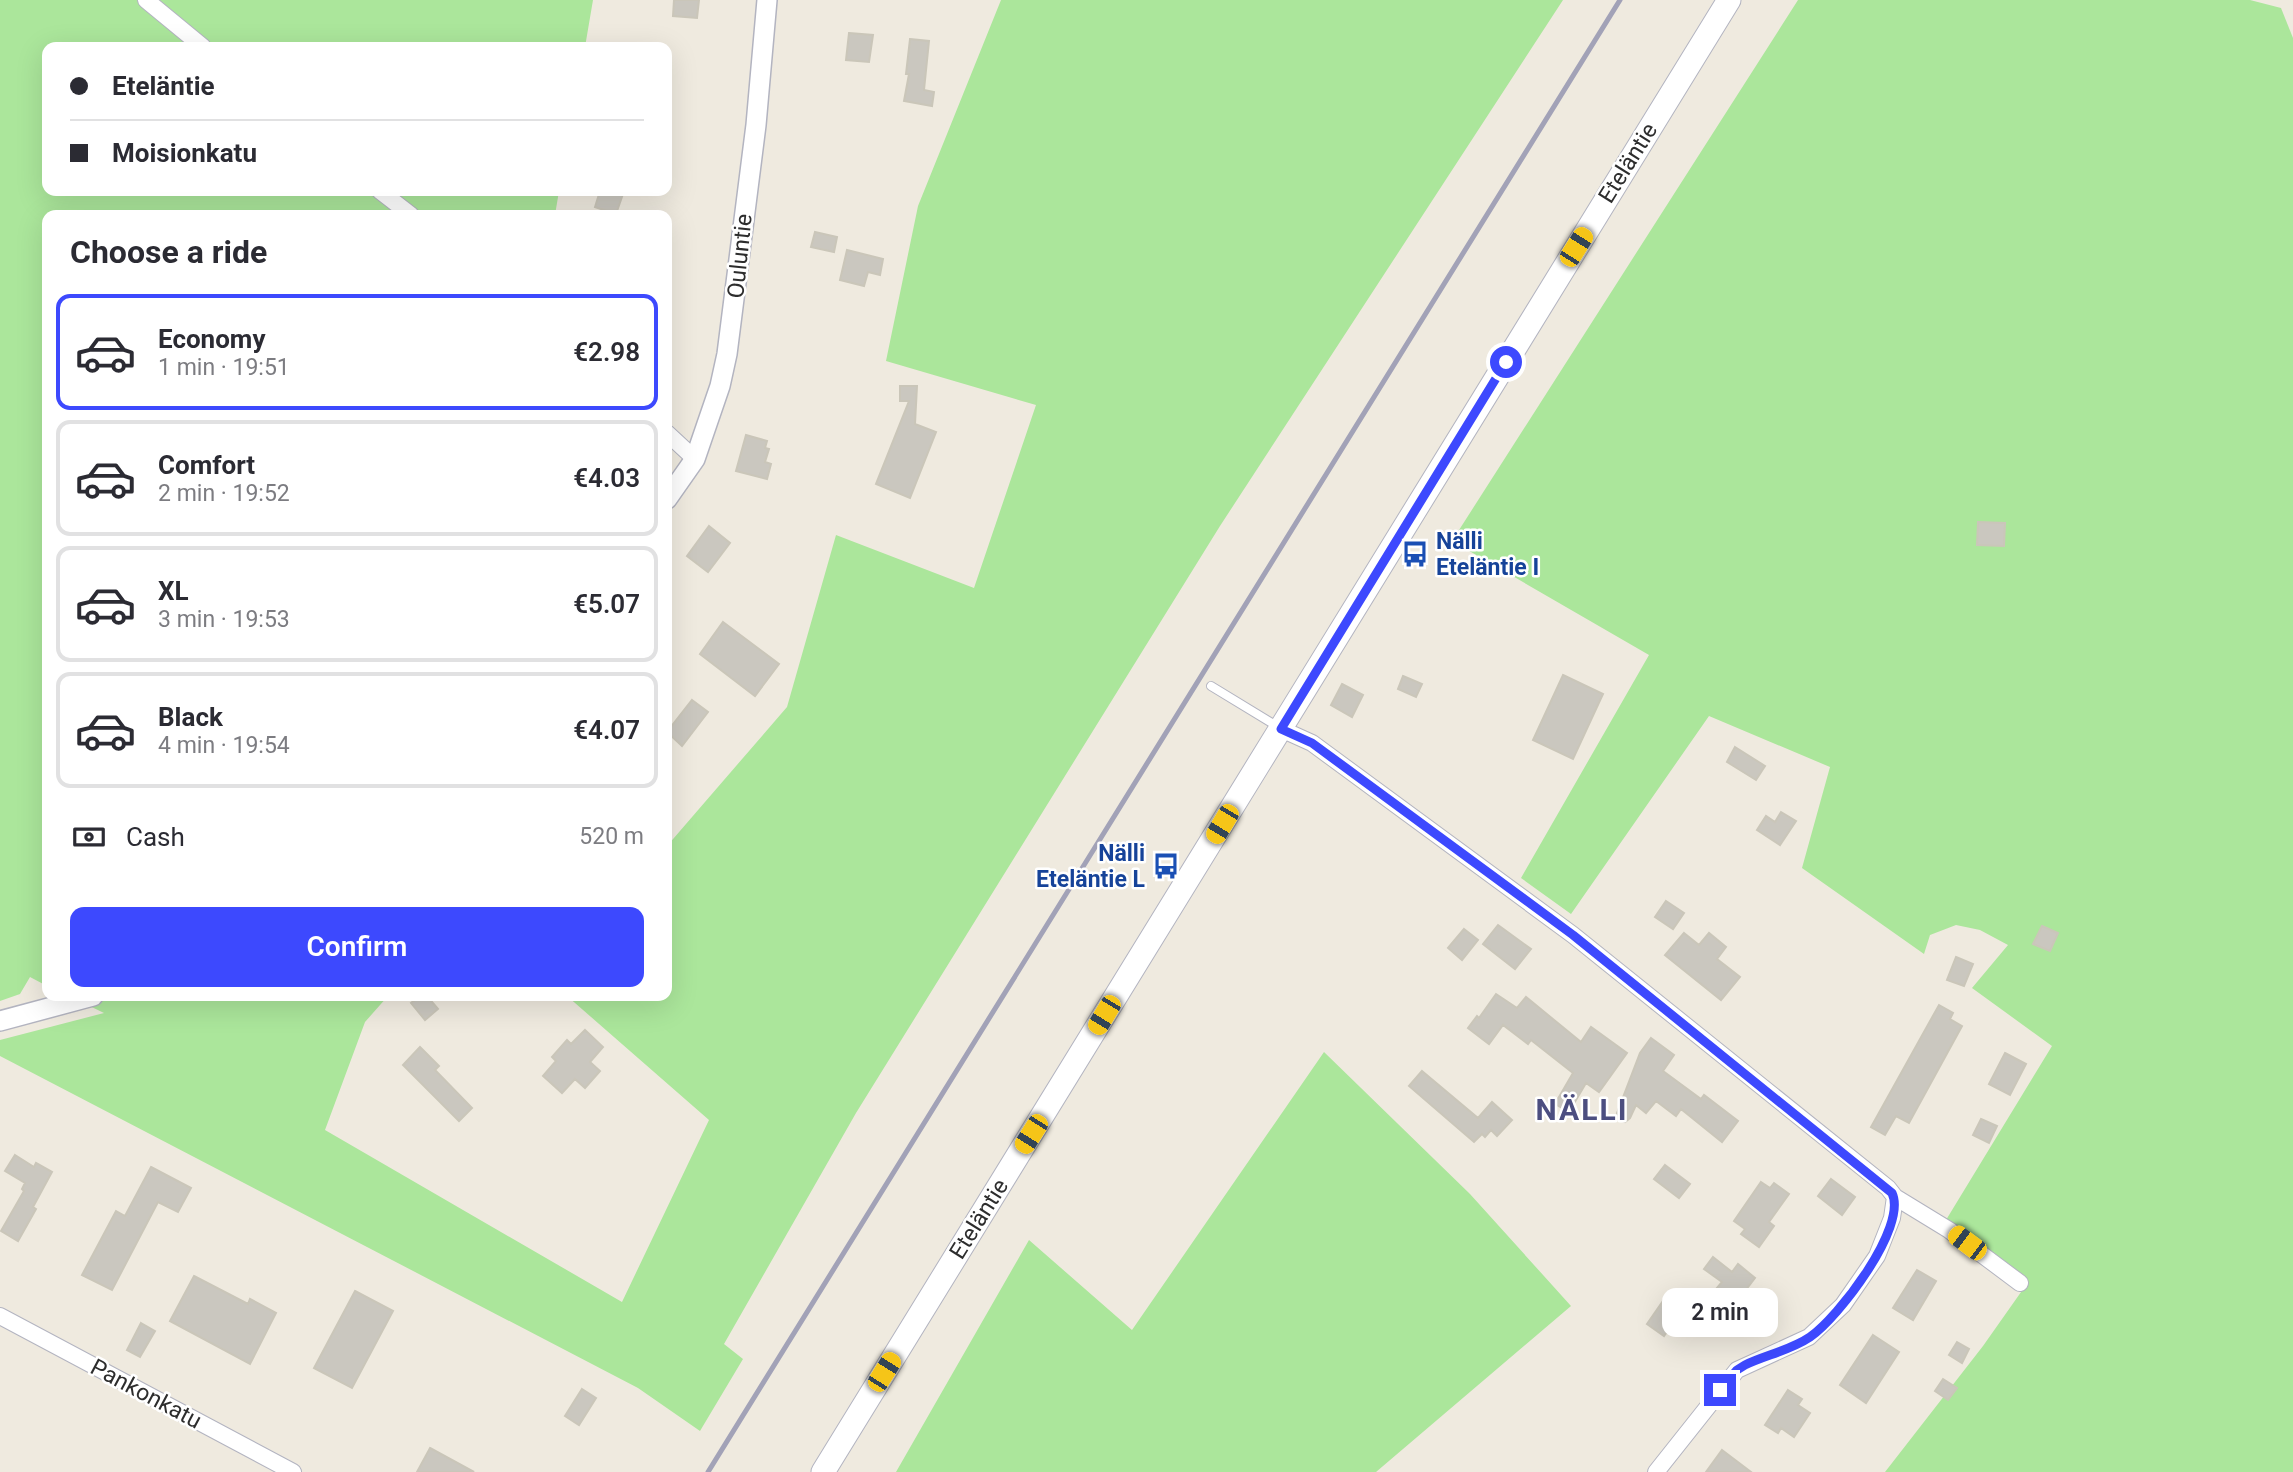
<!DOCTYPE html>
<html lang="en">
<head>
<meta charset="utf-8">
<style>
  body { margin:0; font-family:Roboto,sans-serif; background:#f7f7f7; color:#2b2b33; height:100vh; display:flex; flex-direction:column; font-size:26px; white-space:nowrap }
  * { box-sizing:border-box; margin:0 }
  p { font-size:23px; color:#7c7c81 }
  .icon { flex:none; width:38px; height:38px; fill:none; stroke:currentColor; stroke-width:2; stroke-linecap:round; stroke-linejoin:round }
  .map { position:relative; flex:1; overflow:hidden }
  .drawer { position:absolute; left:42px; top:210px; width:630px; height:791px; display:flex; flex-direction:column; background:#fff; border-radius:14px; box-shadow:0 7px 28px #0002 }
  .drawer>* { flex:none }
  .banner { position:absolute; left:42px; top:42px; width:630px; height:154px; border-radius:14px; box-shadow:0 7px 28px #0002; display:grid; align-content:center; height:154px; padding:0 28px; background:#fff }
  .end { position:absolute; width:32px; height:32px; margin:-16px; border:9px solid #3d49fe; background:#fff; box-shadow:0 0 0 4px #fff }
  .from { border-radius:50% }
  .bubble { position:absolute; height:49px; border-radius:14px; background:#fff; box-shadow:0 7px 28px #0002; font-size:23px; font-weight:600; line-height:49px; text-align:center }
  .car { position:absolute; width:21px; height:42px; margin:-21px -10px; border-radius:9px; box-shadow:0 0 5px 2px #0007; background:linear-gradient(#f5c518 24%,#345 0 40%,#f5c518 0 76%,#345 0 86%,#f5c518 0) }
  .banner b { display:flex; align-items:center; gap:24px; height:66px; font-size:26px }
  .banner b+b { border-top:2px solid #e1e1e2 }
  .banner i { width:18px; height:18px; background:#2b2b33 }
  ul { padding:0; list-style:none }
  li { display:flex; align-items:center; gap:21px; height:116px; margin:0 14px 10px; padding:0 14px; border:4px solid #e1e1e2; border-radius:14px }
  li div { flex:1 }
  li b { display:block; font-size:26px }
  li em { font-style:normal; font-weight:600 }
  li.on { border-color:#3d49fe }
  li>.icon { width:63px; height:63px; stroke-width:1.5 }
  h2 { padding:0 28px; font-size:32px; line-height:84px }
  .pay { display:flex; align-items:center; gap:18px; height:77px; padding:0 28px; font-size:26px }
  .pay p { margin-inline-start:auto }
  .cta { display:flex; gap:14px; margin-top:auto; padding:14px 28px }
  .cta a { flex:1; height:80px; border-radius:14px; background:#3d49fe; color:#fff; font-size:28px; font-weight:600; line-height:80px; text-align:center }
  .map>svg:first-child { display:block }
  .green { fill:#abe69b }
  .building { fill:#cac7bf; stroke:#cac6b9; stroke-width:2 }
  .lines { fill:none; stroke-linecap:round; stroke-linejoin:round }
  .service-casing { stroke:#b3b4c0; stroke-width:10 }
  .minor-casing { stroke:#b3b4c0; stroke-width:18 }
  .tertiary-casing { stroke:#b3b4c0; stroke-width:22 }
  .secondary-casing { stroke:#b3b4c0; stroke-width:25 }
  .service { stroke:#fff; stroke-width:8 }
  .minor { stroke:#fff; stroke-width:16 }
  .tertiary { stroke:#fff; stroke-width:19 }
  .secondary { stroke:#fff; stroke-width:23 }
  .rail { stroke:#a2a2b7; stroke-width:5 }
  .route { stroke:#3d49fe; stroke-width:9 }
  .labels { text-anchor:middle; dominant-baseline:central; stroke-width:5; stroke-linejoin:round; paint-order:stroke }
  .street-label { font-size:23px; fill:#2d2d2d; stroke:#fff }
  .transit-label { font-size:23px; font-weight:bold; fill:#164399; stroke:#fff; text-anchor:start }
  .district-label { font-size:30px; font-weight:bold; letter-spacing:2px; fill:#4c4e80; stroke:#fff }
</style>
</head>
<body>
<div class="map">
<svg width="2293" height="1472" viewBox="0 0 2293 1472">
  <rect width="100%" height="100%" fill="#efeadf"/>
  <path class="green" d="M0 0H593L585 47H47V191H559L555 215H47V986L30 977 20 994 0 1001Z
    M1001 0H1563L1220 526 856 1113 724 1344 743 1359 700 1431 638 1388 0 1056V1040L104 1013 69 996H388L365 1022 325 1130 622 1302 709 1120 567 996H667V846L787 707 836 535 974 588 1036 405 886 361 918 206Z
    M1798 0H2250L2281 8 2293 38V1472H1885L1983 1346 2026 1285 1946 1220 2052 1046 1972 988 2008 945 1980 930 1956 925 1930 935 1924 954 1802 868 1830 767 1709 716 1571 914 1521 878 1649 655 1452 541Z
    M1324 1052 1470 1194 1571 1306 1376 1472H896L1029 1240 1132 1330Z"/>
  <path class="building" d="M674 0H699L697 18 673 16Z
    M849 33 873 35 869 62 846 60Z
    M910 39 929 41 924 90 934 92 932 106 904 101 909 74H906Z
    M600 191H624L616 214 595 207Z
    M815 232 837 237 834 252 811 247Z
    M847 250 883 259 880 275 868 272 864 286 840 280Z
    M900 386H917L915 424 936 432 910 498 876 484 909 401H900Z
    M746 435 767 441 765 448 769 449 765 462 771 464 767 479 736 471Z
    M1978 522 2005 523 2004 546 1977 545Z
    M709 526 730 543 708 572 687 556Z
    M723 622 779 664 755 696 700 654Z
    M1563 675 1603 694 1573 759 1533 740Z
    M1403 676 1422 684 1416 697 1398 689Z
    M1342 684 1363 695 1352 717 1331 705Z
    M692 700 708 712 682 746 667 732Z
    M1735 747 1765 766 1756 780 1727 762Z
    M1781 812 1796 821 1780 845 1757 830 1766 816 1775 822Z
    M1666 901 1684 913 1673 929 1655 917Z
    M1498 925 1531 949 1515 969 1483 944Z
    M2042 926 2058 933 2050 951 2033 944Z
    M1464 929 1478 940 1462 960 1448 948Z
    M1684 933 1699 945 1709 933 1726 947 1717 959 1740 977 1721 1000 1665 955Z
    M1956 957 1973 964 1964 986 1947 980Z
    M1496 994 1517 1008 1526 997 1581 1042 1591 1027 1627 1053 1599 1092 1586 1083 1569 1112 1555 1104 1573 1073 1531 1040 1528 1044 1503 1025 1489 1044 1468 1028 1477 1016 1479 1018Z
    M420 996H427L438 1009 425 1020 411 1003Z
    M1939 1005 1953 1013 1950 1019 1962 1026 1909 1123 1896 1116 1885 1135 1871 1127Z
    M585 1030 603 1047 590 1062 600 1071 585 1088 575 1079 562 1093 543 1076 556 1061 552 1057 567 1040 571 1044Z
    M1651 1038 1674 1055 1663 1071 1701 1099 1704 1095 1738 1121 1722 1142 1681 1109 1676 1116 1656 1101 1646 1113 1636 1105 1630 1118 1625 1122 1618 1119 1617 1113 1640 1053Z
    M420 1047 439 1066 435 1070 472 1108 459 1121 403 1065Z
    M2005 1053 2026 1064 2010 1095 1989 1084Z
    M1422 1071 1478 1118 1492 1102 1512 1120 1497 1136 1491 1130 1485 1137 1482 1134 1474 1142 1409 1086Z
    M1981 1119 1997 1126 1989 1143 1973 1135Z
    M15 1155 34 1167 36 1163 52 1172 33 1207 36 1209 18 1241 1 1231 24 1191 22 1189 25 1183 5 1171Z
    M1665 1165 1690 1184 1679 1198 1654 1179Z
    M151 1167 191 1188 178 1212 158 1202 112 1290 82 1275 116 1211 125 1216Z
    M1831 1179 1855 1197 1842 1215 1818 1196Z
    M1761 1182 1770 1188 1774 1183 1789 1194 1769 1222 1774 1226 1759 1247 1741 1234 1745 1229 1734 1221Z
    M1713 1257 1732 1272 1738 1264 1755 1278 1735 1304 1716 1289 1722 1282 1704 1269Z
    M1917 1270 1936 1281 1913 1320 1893 1308Z
    M194 1276 248 1304 250 1299 276 1313 250 1364 170 1321Z
    M355 1291 393 1311 352 1388 314 1368Z
    M1663 1301 1680 1313 1664 1336 1647 1324Z
    M141 1323 155 1331 140 1357 127 1350Z
    M1873 1335 1899 1352 1866 1403 1840 1385Z
    M1957 1342 1969 1349 1962 1363 1949 1355Z
    M1943 1379 1957 1388 1948 1400 1935 1391Z
    M582 1389 596 1398 579 1425 565 1416Z
    M1788 1390 1802 1399 1798 1405 1810 1413 1794 1437 1781 1428 1778 1433 1765 1425Z
    M430 1448 474 1472H417Z
    M1722 1450 1751 1472H1706Z"/>
  <g class="lines">
    <g class="service-casing">
      <path id="service" d="M1211 686 1280 728"/>
    </g>
    <g class="minor-casing">
      <path id="minor" d="M146 0 203 47
        M380 191 411 215
        M667 433 695 459
        M1281 729 1312 743 1573 935 1888 1188 1895 1197 1949 1230 2020 1283
        M0 1316 293 1472
        M1656 1472 1737 1370 1809 1337 1843 1305 1877 1256 1892 1218 1895 1197"/>
    </g>
    <g class="tertiary-casing">
      <path id="tertiary" d="M667 499 695 459 720 386 727 354 756 125 767 0
        M0 1021 93 996"/>
    </g>
    <g class="secondary-casing">
      <path id="secondary" d="M823 1472 1729 0"/>
    </g>
    <use href="#service" class="service"/>
    <use href="#minor" class="minor"/>
    <use href="#tertiary" class="tertiary"/>
    <use href="#secondary" class="secondary"/>
    <path class="rail" d="M708 1472 1620 0"/>
  </g>
  <g class="lines">
    <path class="route" d="M1506 362 1281 729 1312 743 1573 935 1892 1193C1908 1227 1838 1318 1810 1337 1791 1350 1766 1355 1745 1365L1737 1370 1720 1390"/>
  </g>
  <defs>
    <g id="bus-bare" transform="scale(2.1)"><path d="M-5-6H5V4H4V6H2V4H-2V6H-4V4H-5ZM-3.5-4V0h7V-4ZM-3.5 1.2v1.5H-2V1.2ZM2 1.2v1.5H3.5V1.2Z" fill="#1a4fb4" stroke="#fff" stroke-width="2.5" paint-order="stroke"/></g>
  </defs>
  <g fill-rule="evenodd">
    <use href="#bus-bare" x="1415" y="554"/>
    <use href="#bus-bare" x="1166" y="866"/>
  </g>
  <g class="labels">
    <g class="street-label">
      <text transform="translate(1628 163) rotate(-58)">Eteläntie</text>
      <text transform="translate(740 256) rotate(-84)">Ouluntie</text>
      <text transform="translate(979 1219) rotate(-58)">Eteläntie</text>
      <text transform="translate(146 1394) rotate(28)">Pankonkatu</text>
    </g>
    <g class="transit-label">
      <text x="1436" y="541">Nälli<tspan x="1436" dy="26">Eteläntie I</tspan></text>
      <text x="1145" y="853" text-anchor="end">Nälli<tspan x="1145" dy="26">Eteläntie L</tspan></text>
    </g>
    <g class="district-label">
      <text x="1582" y="1109">NÄLLI</text>
    </g>
  </g>
</svg>
<i class="end from" style="left:1506px;top:362px"></i>
<i class="end" style="left:1720px;top:1390px"></i>
<div class="bubble" style="left:1662px;top:1288px;width:116px">2 min</div>
<i class="car" style="left:1576px;top:247px;rotate:32deg"></i>
<i class="car" style="left:1222px;top:824px;rotate:211deg"></i>
<i class="car" style="left:1104px;top:1015px;rotate:211deg"></i>
<i class="car" style="left:1031px;top:1134px;rotate:212deg"></i>
<i class="car" style="left:1967px;top:1243px;rotate:307deg"></i>
<i class="car" style="left:884px;top:1372px;rotate:32deg"></i>
<div class="banner">
<b><i class="from"></i>Eteläntie</b>
<b><i></i>Moisionkatu</b>
</div>
<section class="drawer">
<h2>Choose a ride</h2>
<ul>
<li class="on"><svg class="icon" aria-label="car" viewBox="0 0 24 24"><path d="M5 17H2v-5l4-1 3-4h7l3 4 3 1v5h-3M9 17h6M6 11h13"/><circle cx="7" cy="17" r="2"/><circle cx="17" cy="17" r="2"/></svg><div><b>Economy</b><p>1 min · 19:51</p></div><em>€2.98</em></li>
<li><svg class="icon" aria-label="car" viewBox="0 0 24 24"><path d="M5 17H2v-5l4-1 3-4h7l3 4 3 1v5h-3M9 17h6M6 11h13"/><circle cx="7" cy="17" r="2"/><circle cx="17" cy="17" r="2"/></svg><div><b>Comfort</b><p>2 min · 19:52</p></div><em>€4.03</em></li>
<li><svg class="icon" aria-label="car" viewBox="0 0 24 24"><path d="M5 17H2v-5l4-1 3-4h7l3 4 3 1v5h-3M9 17h6M6 11h13"/><circle cx="7" cy="17" r="2"/><circle cx="17" cy="17" r="2"/></svg><div><b>XL</b><p>3 min · 19:53</p></div><em>€5.07</em></li>
<li><svg class="icon" aria-label="car" viewBox="0 0 24 24"><path d="M5 17H2v-5l4-1 3-4h7l3 4 3 1v5h-3M9 17h6M6 11h13"/><circle cx="7" cy="17" r="2"/><circle cx="17" cy="17" r="2"/></svg><div><b>Black</b><p>4 min · 19:54</p></div><em>€4.07</em></li>
</ul>
<div class="pay"><svg class="icon" aria-label="cash" viewBox="0 0 24 24"><path d="M3 7h18v10H3z"/><circle cx="12" cy="12" r="2"/></svg>Cash<p>520 m</p></div>
<div class="cta"><a>Confirm</a></div>
</section>
</div>
</body>
</html>
